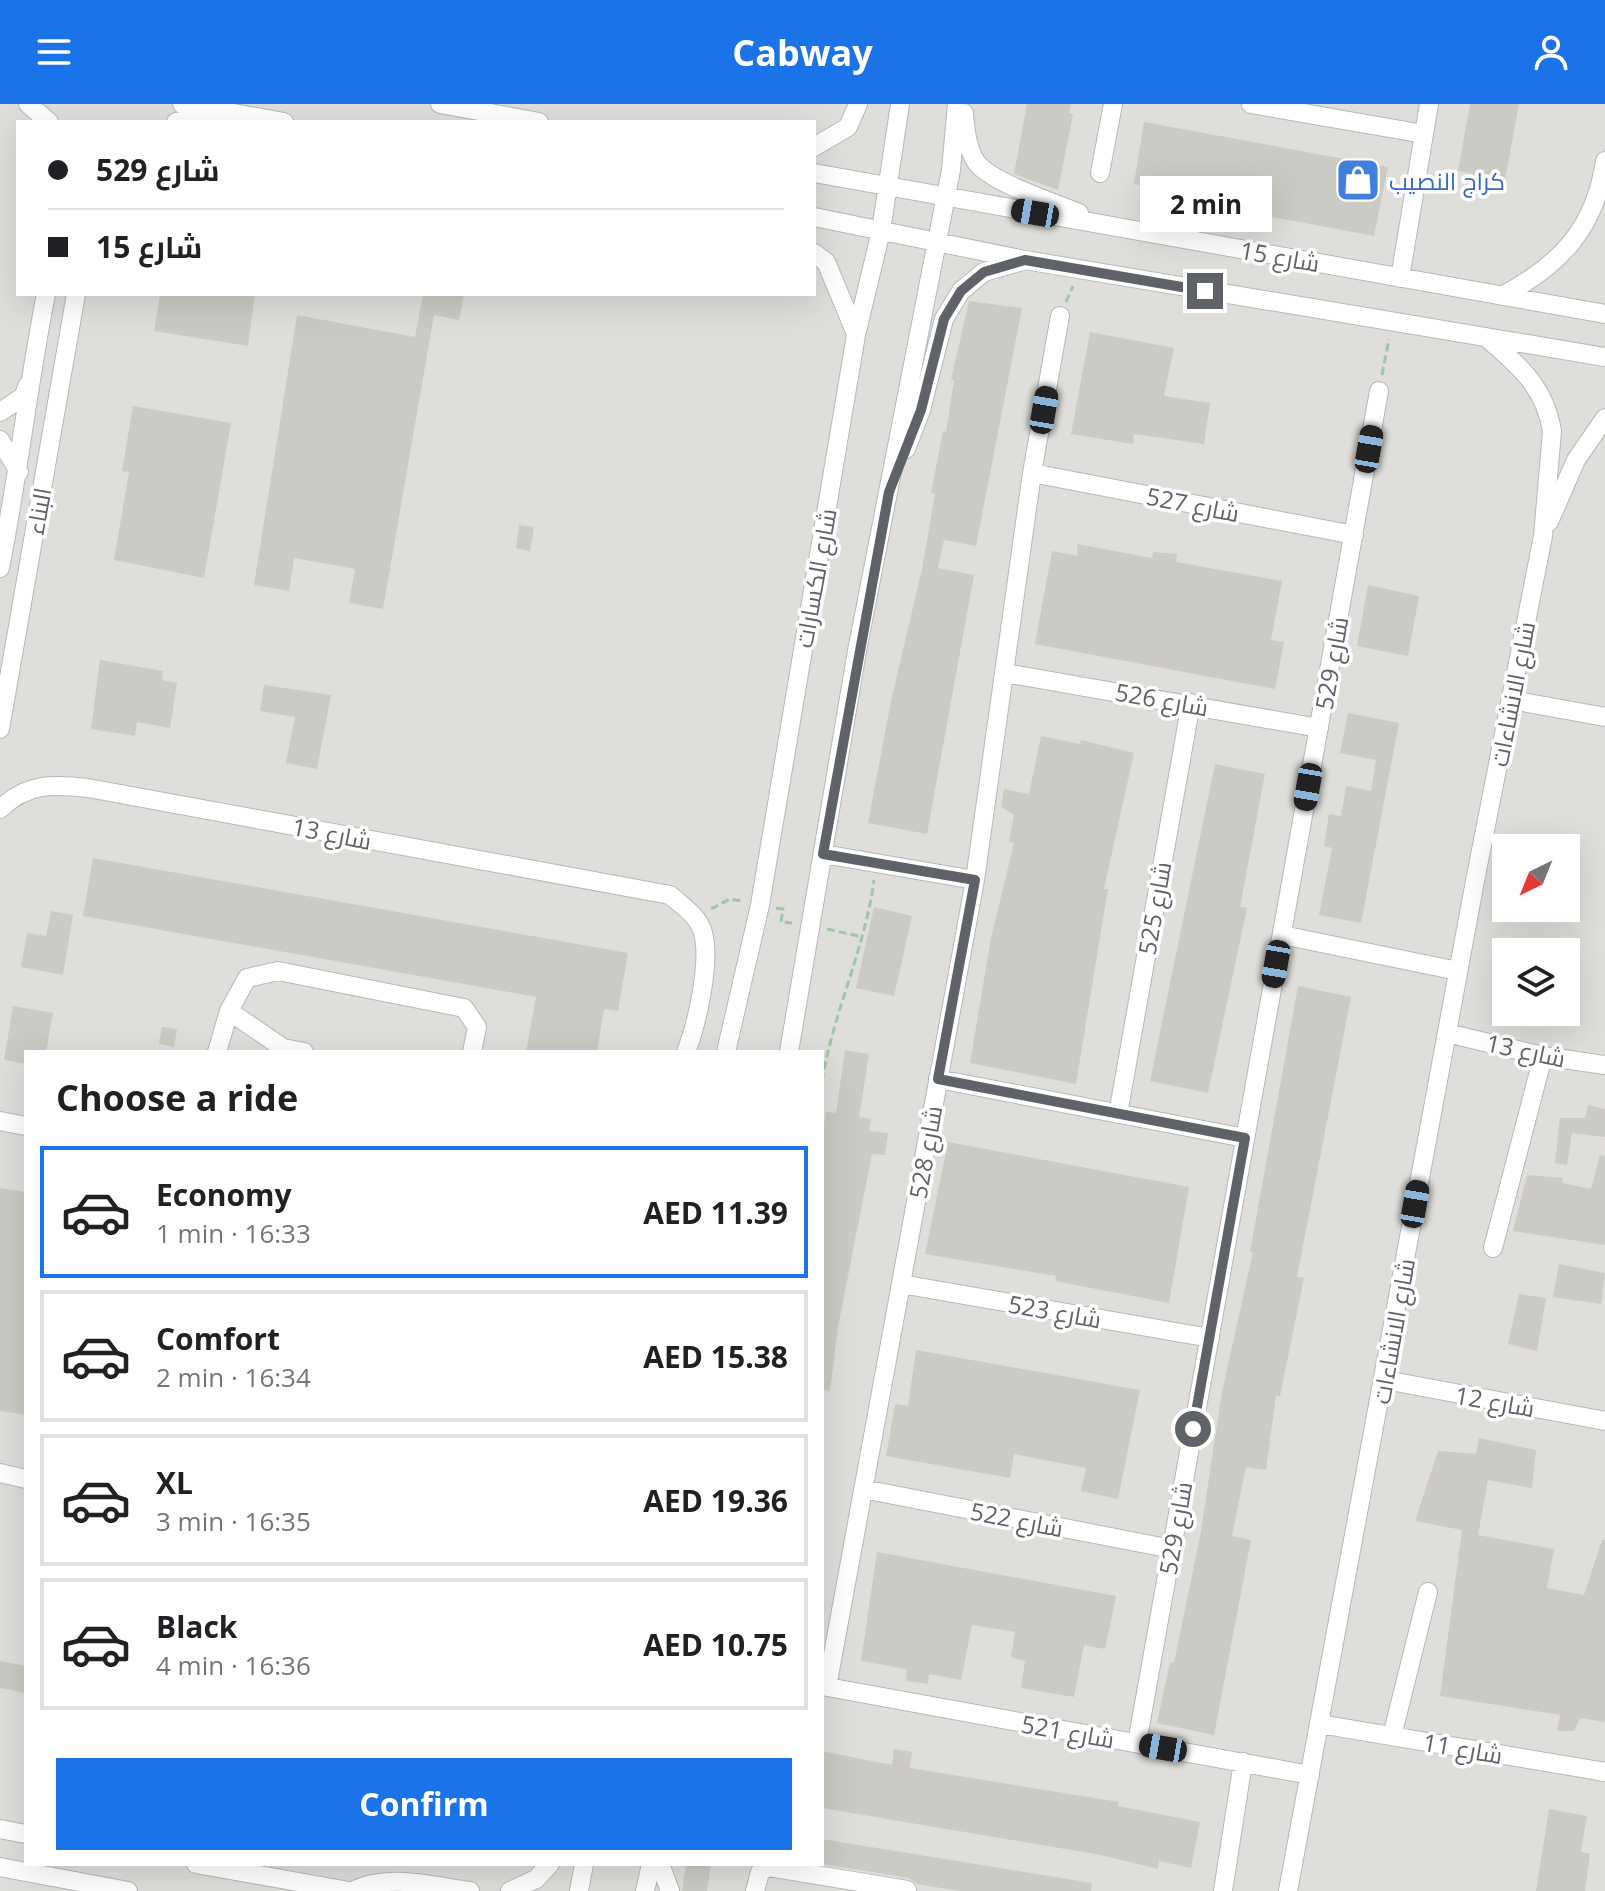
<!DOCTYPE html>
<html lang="en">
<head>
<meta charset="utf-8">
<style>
  body { margin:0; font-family:"Open Sans",Cairo,sans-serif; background:#f6f6f6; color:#202124; height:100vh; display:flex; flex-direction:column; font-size:30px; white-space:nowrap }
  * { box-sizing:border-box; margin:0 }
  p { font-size:26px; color:#757577 }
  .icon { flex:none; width:44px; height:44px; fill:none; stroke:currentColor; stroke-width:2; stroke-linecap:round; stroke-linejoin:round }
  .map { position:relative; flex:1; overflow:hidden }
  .side { position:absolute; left:24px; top:946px; width:800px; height:816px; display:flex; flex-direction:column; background:#fff; border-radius:0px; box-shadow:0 8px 32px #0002 }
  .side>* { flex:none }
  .banner { position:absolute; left:16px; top:16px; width:800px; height:176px; border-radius:0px; box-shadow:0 8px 32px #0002; display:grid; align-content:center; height:176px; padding:0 32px; background:#fff }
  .needle { width:52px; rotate:223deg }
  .tools { position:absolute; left:1492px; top:730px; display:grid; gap:16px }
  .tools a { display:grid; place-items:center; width:88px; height:88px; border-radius:0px; background:#fff; box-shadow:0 8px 32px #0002; font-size:40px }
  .end { position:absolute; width:36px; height:36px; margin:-18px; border:10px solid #5f6368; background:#fff; box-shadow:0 0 0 4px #fff }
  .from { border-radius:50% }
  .bubble { position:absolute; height:56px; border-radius:0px; background:#fff; box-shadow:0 8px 32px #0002; font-size:26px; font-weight:700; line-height:56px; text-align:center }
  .car { position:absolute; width:24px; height:48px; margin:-24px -12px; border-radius:10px; box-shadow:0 0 6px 2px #0007; background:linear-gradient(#222 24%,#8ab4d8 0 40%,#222 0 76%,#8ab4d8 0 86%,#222 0) }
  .banner b { display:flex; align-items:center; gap:28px; height:76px; font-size:30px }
  .banner b+b { border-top:2px solid #e0e0e0 }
  .banner i { width:20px; height:20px; background:#202124 }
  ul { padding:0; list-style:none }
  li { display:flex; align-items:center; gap:24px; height:132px; margin:0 16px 12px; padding:0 16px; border:4px solid #e0e0e0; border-radius:0px }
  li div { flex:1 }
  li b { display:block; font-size:30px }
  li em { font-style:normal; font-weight:700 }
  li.active { border-color:#1a73e8 }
  li>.icon { width:72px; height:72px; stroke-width:1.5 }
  h2 { padding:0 32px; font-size:36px; line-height:96px }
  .button { display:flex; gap:16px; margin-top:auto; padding:16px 32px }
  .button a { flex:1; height:92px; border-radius:0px; background:#1a73e8; color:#fff; font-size:32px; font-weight:700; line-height:92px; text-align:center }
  header { display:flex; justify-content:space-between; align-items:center; height:104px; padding:0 32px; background:#1a73e8; color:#fff; font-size:36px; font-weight:700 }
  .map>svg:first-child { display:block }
  .industrial { fill:#e0deda; fill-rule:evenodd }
  .building { fill:#cccac5 }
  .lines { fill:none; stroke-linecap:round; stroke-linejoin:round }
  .minor-casing { stroke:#b5b8bc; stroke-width:20 }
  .path { stroke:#9cc7a9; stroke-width:3; stroke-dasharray:8 4; stroke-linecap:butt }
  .minor { stroke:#fff; stroke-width:18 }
  .route { stroke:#5f6368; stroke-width:10 }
  .labels { text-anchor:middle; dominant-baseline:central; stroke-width:7; stroke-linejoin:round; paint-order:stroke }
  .shop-label { font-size:24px; fill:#366cbe; stroke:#fff; text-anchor:start }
  .street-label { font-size:24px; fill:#5f6368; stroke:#fff }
</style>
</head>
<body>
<header><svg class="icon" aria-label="menu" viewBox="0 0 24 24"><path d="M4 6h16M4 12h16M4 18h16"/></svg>Cabway<svg class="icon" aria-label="person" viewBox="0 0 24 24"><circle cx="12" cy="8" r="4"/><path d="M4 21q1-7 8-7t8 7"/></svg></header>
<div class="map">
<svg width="1605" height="1787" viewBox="0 0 1605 1787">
  <rect width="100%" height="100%" fill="#f1efe8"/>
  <path class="industrial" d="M0 0H1605V1787H0ZM18 18H814V190H18ZM1506 744H1566V804H1506ZM1506 848H1566V908H1506ZM26 948H822V1760H26Z"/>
  <path class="building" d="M1027 0H1071L1069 9 1073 10 1058 86 1014 70Z
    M1470 0H1519L1505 76 1458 67Z
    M1144 18 1388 63 1374 132 1225 104 1227 96 1134 80Z
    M160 190H255L248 242 154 227Z
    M423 190H464L459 216 434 211 383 505 349 499 355 465 294 454 289 487 254 481 297 211 415 233Z
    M969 197 1022 204 976 442 944 436 938 464 974 471 927 730 868 719 891 597 922 465 935 390 931 389 943 327 946 328 954 276H951Z
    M1090 228 1174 244 1164 292 1210 299 1204 340 1134 330 1133 340 1071 330Z
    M133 302 231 319 204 474 114 456 129 368 122 367Z
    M519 421 534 423 530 447 516 444Z
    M1077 440 1152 454 1153 448 1177 450 1176 458 1282 477 1271 536 1284 538 1275 585 1035 540 1052 447 1078 452Z
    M1368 481 1419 492 1408 552 1357 542Z
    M100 556 163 567 162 576 177 579 170 624 137 618 135 632 91 625Z
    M264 581 331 591 317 665 286 659 295 613 260 607Z
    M1348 609 1399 619 1361 819 1319 811 1332 744 1324 742 1329 710 1341 712 1346 682 1371 687 1376 656 1340 649Z
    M1041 632 1080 640 1081 636 1134 649 1104 785H1108L1076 980 970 959 991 834 1014 739 1009 738 1014 711 1001 703 1004 685 1029 690Z
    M1215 660 1265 670 1240 803 1247 804 1208 989 1150 977Z
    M93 754 628 849 618 907 604 905 597 948H526L536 893 83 812Z
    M874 803 912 812 894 892 856 884Z
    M51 807 73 811 63 871 21 863 27 829 46 832Z
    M1298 882 1351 893 1297 1173 1304 1174 1280 1292 1276 1291 1266 1366 1246 1363 1232 1432 1251 1436 1214 1631 1157 1619 1170 1558 1174 1559 1201 1427 1222 1288 1253 1148H1250Z
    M13 902 53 909 46 948H26V960L4 956Z
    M162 923 177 925 174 943 159 940Z
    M845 946 869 950 859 1013 871 1015 869 1027 888 1029 885 1051 872 1050 838 1223 830 1287 822 1286V1034L826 1008 836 1009Z
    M1588 1001 1605 1005V1033L1572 1029 1567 1061 1555 1059 1560 1014H1585Z
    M948 1038 1189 1083 1169 1199 1055 1177 1056 1172 925 1150Z
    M1600 1051 1605 1052V1141L1513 1127 1527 1071 1563 1074 1562 1079 1591 1085Z
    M0 1084 26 1088V1311L0 1307Z
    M1559 1160 1605 1169 1601 1200 1553 1193Z
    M1519 1190 1546 1194 1537 1247 1508 1240Z
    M916 1246 1140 1286 1118 1395 1081 1387 1086 1364 1014 1350 1010 1374 886 1352 895 1300 908 1302Z
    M1479 1334 1536 1346 1532 1384 1488 1376 1478 1431 1554 1445 1547 1484 1584 1491 1602 1436H1605V1618L1580 1614 1574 1627H1557L1560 1611 1440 1592 1462 1426 1415 1417 1438 1347 1476 1350Z
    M877 1448 1116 1492 1105 1545 1084 1541 1074 1593 1021 1584 1025 1557 1011 1553 1015 1528 972 1521 961 1576 929 1570 928 1580 906 1577 907 1565 861 1557Z
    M0 1557 26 1562V1589L0 1584Z
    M894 1645 912 1648 910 1664 1119 1698 1118 1702 1200 1718 1191 1764 1159 1757 1158 1765 1101 1751 822 1704V1647L892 1661Z
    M1549 1705 1587 1712 1581 1748 1590 1750 1585 1787H1536Z
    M822 1735 1092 1779 1091 1787H959L917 1780 909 1774 822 1760Z
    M686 1760H711L707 1787H682Z"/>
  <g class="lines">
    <g class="minor-casing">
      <path id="minor" d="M28 0 49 18
        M182 0 284 18
        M440 0 539 18
        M1251 0 1424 30
        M964 9C965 25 967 44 976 58 990 78 1055 99 1079 109
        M176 18 216 12
        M814 43 848 23 858 0
        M814 69 1605 210
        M1100 69 1113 0
        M814 113 1025 156 1605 253
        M814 149 826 158 856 230
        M1400 174 1429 0
        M1502 192C1560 161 1595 125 1605 57
        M0 308 24 292 27 282
        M0 336 19 368
        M906 345 921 306 944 215 961 187 984 168 1023 157
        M1032 369 1354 431
        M1549 418 1576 356 1605 314
        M0 464C18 373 28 281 46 190
        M1005 569 1319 624
        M1511 596 1605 613
        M0 625 76 190
        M0 705C27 679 52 680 88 684L670 791C682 802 699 812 703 829 711 858 697 920 686 948
        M823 750 975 776
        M1282 831 1458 867
        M229 907 283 944 304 948
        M1447 929 1543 952 1605 961
        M217 948 229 907 247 874 278 867 464 904 477 923 472 948
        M726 948 760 801 856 231 881 127 900 0
        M789 948 857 547 951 66 957 0
        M938 975 1245 1034
        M1118 1010 1191 599
        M0 1017 26 1022
        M1493 1144 1543 952
        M901 1180 1210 1234
        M1385 1276 1605 1317
        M0 1369 26 1375
        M863 1385 1172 1445
        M822 1582 1310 1671
        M827 1583 975 776 1032 369 1060 212
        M1320 1620 1605 1668
        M1392 1632 1428 1488
        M1137 1639 1379 287
        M0 1725 26 1730
        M196 1760 349 1787
        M660 1760 670 1787
        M0 1763 128 1787
        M352 1787C388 1769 432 1782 470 1787
        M510 1787 536 1775 550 1760
        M579 1787 584 1760
        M645 1787 651 1760
        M755 1787 760 1768 769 1763 907 1786
        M1223 1787 1243 1658
        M1288 1787 1475 777 1543 432 1552 327C1545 284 1520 262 1488 235"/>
    </g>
    <path class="path" d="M1066 198 1073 182
      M1382 271 1389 235
      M776 804 783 805 781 818 792 819
      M711 805 730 795 741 797
      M827 825 863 833
      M822 977C833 909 865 845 874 776"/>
    <use href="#minor" class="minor"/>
  </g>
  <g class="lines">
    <path class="route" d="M1193 1325 1245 1034 938 975 975 776 823 750 889 388 921 306 944 215 961 187 984 168 1025 156 1205 187"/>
  </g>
  <defs>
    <g id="shop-square" transform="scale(2.3)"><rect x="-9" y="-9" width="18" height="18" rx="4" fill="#3f7fe0" stroke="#fff"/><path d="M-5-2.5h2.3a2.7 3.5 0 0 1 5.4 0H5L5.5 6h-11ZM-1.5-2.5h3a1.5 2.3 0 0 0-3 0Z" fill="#fff"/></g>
  </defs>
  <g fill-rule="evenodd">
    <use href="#shop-square" x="1358" y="76"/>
  </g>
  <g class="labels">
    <g class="shop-label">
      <text x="1389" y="76">كراج النصيب</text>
    </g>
    <g class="street-label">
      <text transform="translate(1280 152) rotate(10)">شارع 15</text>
      <text transform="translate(1193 400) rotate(11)">شارع 527</text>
      <text transform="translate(38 407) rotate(-80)">البناء</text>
      <text transform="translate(815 474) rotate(-80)">شارع الكسارات</text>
      <text transform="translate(1331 559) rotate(-80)">شارع 529</text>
      <text transform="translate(1512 590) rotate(-79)">شارع الانشاءات</text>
      <text transform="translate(1162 595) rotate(10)">شارع 526</text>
      <text transform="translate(332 729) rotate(11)">شارع 13</text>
      <text transform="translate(1154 804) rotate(-80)">شارع 525</text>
      <text transform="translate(1526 946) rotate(12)">شارع 13</text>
      <text transform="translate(925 1048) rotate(-80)">شارع 528</text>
      <text transform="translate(1055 1207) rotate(10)">شارع 523</text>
      <text transform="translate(1393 1227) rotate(-80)">شارع الانشاءات</text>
      <text transform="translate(1495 1297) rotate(10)">شارع 12</text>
      <text transform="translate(1017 1415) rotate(11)">شارع 522</text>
      <text transform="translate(1175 1424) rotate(-80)">شارع 529</text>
      <text transform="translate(1068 1627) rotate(10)">شارع 521</text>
      <text transform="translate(1463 1644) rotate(10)">شارع 11</text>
    </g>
  </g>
</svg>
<div class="tools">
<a><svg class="needle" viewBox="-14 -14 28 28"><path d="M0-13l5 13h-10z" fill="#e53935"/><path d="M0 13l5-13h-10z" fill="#757577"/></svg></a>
<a><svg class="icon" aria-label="layers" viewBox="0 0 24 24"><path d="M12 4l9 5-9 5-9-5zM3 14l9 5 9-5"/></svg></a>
</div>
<i class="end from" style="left:1193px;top:1325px"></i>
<i class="end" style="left:1205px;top:187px"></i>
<div class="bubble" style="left:1140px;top:72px;width:132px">2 min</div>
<i class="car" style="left:1035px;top:109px;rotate:280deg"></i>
<i class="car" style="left:1044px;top:306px;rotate:10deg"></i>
<i class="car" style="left:1369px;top:345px;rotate:10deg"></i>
<i class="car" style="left:1308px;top:683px;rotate:190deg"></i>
<i class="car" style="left:1276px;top:860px;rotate:190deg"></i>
<i class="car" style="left:1415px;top:1100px;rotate:10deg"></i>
<i class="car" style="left:1163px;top:1644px;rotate:280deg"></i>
<div class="banner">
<b><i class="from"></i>شارع 529</b>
<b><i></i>شارع 15</b>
</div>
<section class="side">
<h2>Choose a ride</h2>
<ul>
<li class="active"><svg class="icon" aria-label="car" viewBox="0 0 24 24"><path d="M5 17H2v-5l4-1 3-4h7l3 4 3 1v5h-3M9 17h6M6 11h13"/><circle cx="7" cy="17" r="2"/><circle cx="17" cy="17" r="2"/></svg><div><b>Economy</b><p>1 min · 16:33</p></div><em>AED 11.39</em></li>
<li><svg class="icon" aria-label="car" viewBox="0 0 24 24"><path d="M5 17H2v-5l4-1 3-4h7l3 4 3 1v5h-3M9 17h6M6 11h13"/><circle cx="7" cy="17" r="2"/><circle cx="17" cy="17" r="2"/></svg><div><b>Comfort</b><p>2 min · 16:34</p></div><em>AED 15.38</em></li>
<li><svg class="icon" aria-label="car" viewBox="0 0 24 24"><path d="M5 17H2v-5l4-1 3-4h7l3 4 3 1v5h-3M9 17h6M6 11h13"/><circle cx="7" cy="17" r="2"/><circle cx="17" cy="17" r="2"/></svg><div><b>XL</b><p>3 min · 16:35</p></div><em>AED 19.36</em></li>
<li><svg class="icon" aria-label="car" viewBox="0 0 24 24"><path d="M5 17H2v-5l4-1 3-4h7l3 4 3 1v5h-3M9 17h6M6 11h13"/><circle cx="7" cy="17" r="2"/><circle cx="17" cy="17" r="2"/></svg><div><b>Black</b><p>4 min · 16:36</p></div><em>AED 10.75</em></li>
</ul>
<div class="button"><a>Confirm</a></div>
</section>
</div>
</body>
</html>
